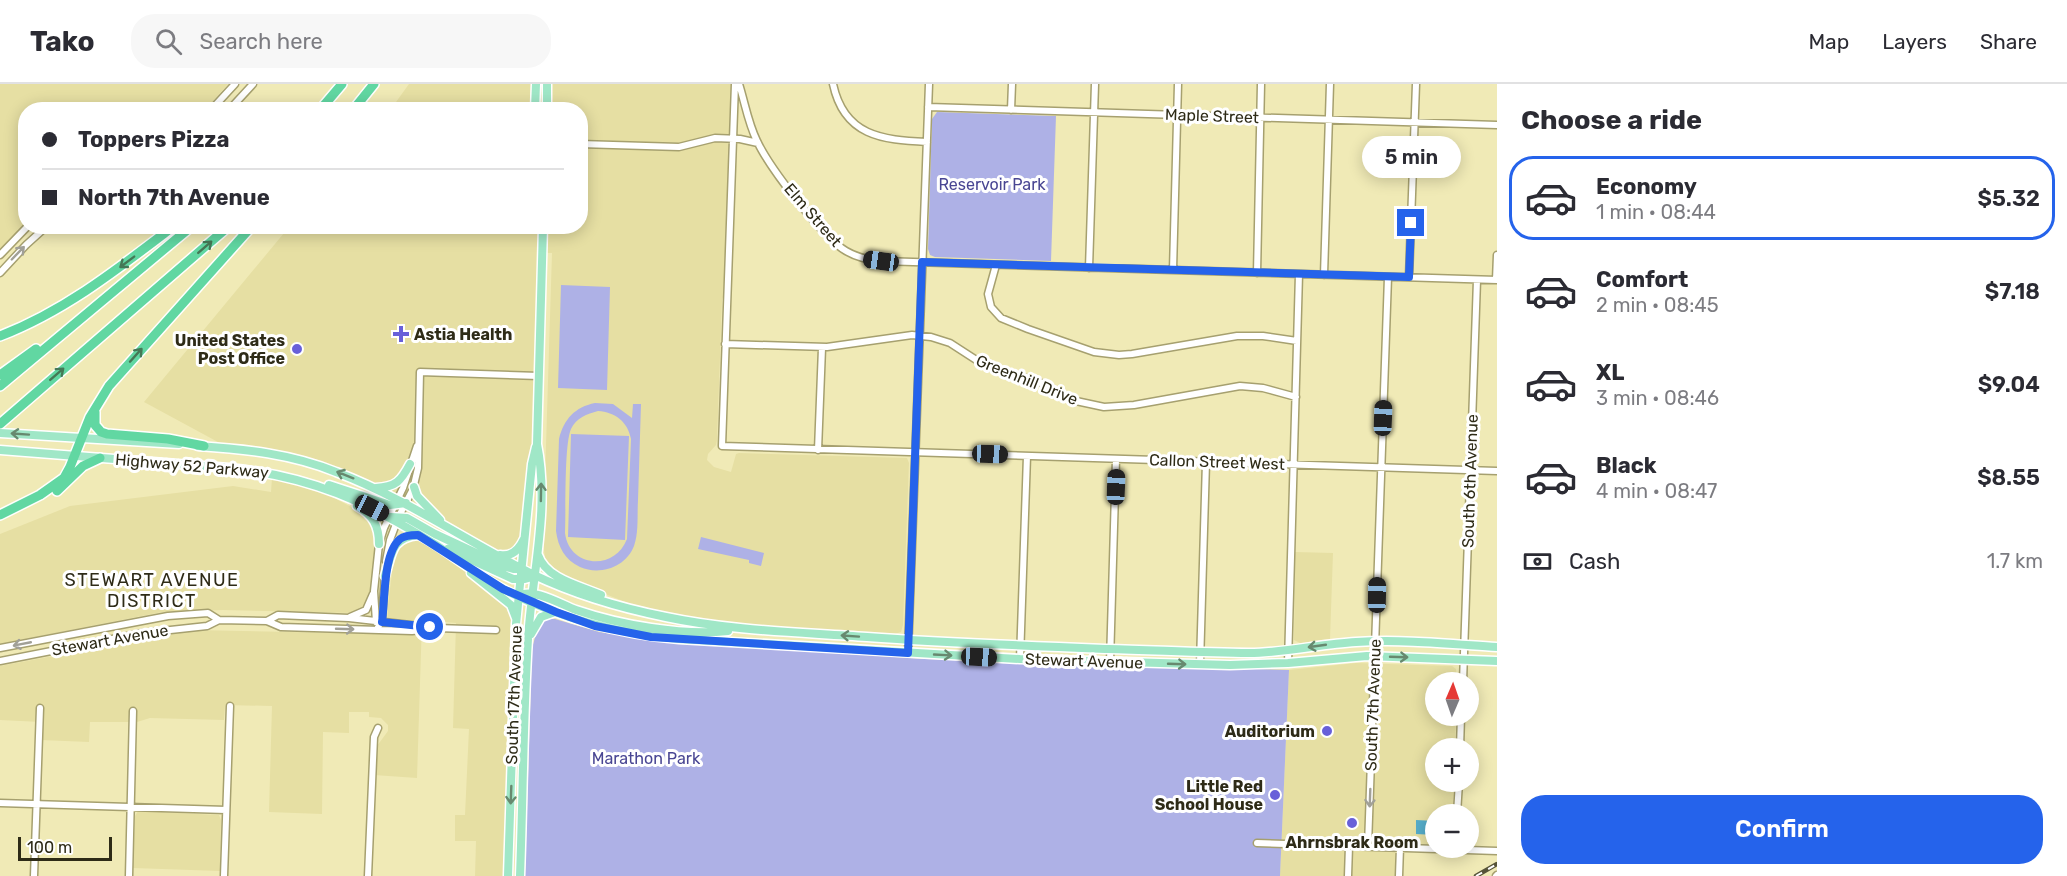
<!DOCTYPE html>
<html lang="en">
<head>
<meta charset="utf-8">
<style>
  body { margin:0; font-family:Rubik,sans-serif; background:#f7f7f7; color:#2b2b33; height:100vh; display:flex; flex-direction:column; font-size:22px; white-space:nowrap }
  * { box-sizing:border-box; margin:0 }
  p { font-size:20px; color:#7c7c81 }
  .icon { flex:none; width:33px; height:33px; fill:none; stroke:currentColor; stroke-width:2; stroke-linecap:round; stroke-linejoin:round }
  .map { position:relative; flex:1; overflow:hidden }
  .drawer { display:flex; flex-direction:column; background:#fff; width:570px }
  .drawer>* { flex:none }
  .banner { position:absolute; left:18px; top:18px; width:570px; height:132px; border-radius:24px; box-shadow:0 3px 15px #0003; display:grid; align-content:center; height:132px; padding:0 24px; background:#fff }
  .needle { width:39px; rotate:2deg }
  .buttons { position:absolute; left:1425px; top:588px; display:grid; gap:12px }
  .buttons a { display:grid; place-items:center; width:54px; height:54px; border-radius:50%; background:#fff; box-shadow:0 3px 15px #0003; font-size:30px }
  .scale { position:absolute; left:18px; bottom:15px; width:94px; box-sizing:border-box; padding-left:6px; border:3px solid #2e2b17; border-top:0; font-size:16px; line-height:21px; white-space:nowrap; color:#2e2b17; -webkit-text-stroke:4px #fff; paint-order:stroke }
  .end { position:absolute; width:27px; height:27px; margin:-14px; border:8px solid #2563eb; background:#fff; box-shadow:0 0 0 3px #fff }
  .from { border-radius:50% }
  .bubble { position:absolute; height:42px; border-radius:21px; background:#fff; box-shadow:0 3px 15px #0003; font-size:20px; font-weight:600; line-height:42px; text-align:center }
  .car { position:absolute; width:18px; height:36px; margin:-18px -9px; border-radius:8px; box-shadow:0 0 4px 2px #0007; background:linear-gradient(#222 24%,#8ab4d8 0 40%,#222 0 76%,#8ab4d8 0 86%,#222 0) }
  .banner b { display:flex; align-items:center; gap:21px; height:57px; font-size:22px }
  .banner b+b { border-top:2px solid #e1e1e2 }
  .banner i { width:15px; height:15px; background:#2b2b33 }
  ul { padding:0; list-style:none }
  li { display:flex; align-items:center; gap:18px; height:84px; margin:0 12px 9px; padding:0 12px; border:3px solid transparent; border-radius:24px }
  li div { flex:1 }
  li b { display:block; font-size:22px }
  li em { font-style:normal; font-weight:600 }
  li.current { border-color:#2563eb }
  li>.icon { width:54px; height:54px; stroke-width:1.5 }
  h2 { padding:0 24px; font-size:27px; line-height:72px }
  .pay { display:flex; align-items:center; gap:15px; height:66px; padding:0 24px; font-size:22px }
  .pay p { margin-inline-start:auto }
  .button { display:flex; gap:12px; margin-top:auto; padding:12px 24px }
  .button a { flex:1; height:69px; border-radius:24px; background:#2563eb; color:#fff; font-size:24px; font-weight:600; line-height:69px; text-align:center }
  header { display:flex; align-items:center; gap:36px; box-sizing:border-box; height:84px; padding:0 30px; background:#fff; border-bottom:2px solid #e1e1e2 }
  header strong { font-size:28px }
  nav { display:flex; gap:33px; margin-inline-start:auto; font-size:21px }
  .search { width:420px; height:54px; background:#f7f7f7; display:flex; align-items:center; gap:15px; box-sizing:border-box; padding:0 21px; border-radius:24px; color:#7c7c81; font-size:22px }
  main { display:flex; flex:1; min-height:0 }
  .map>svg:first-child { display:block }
  .built { fill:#e6dfa3 }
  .green { fill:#aeb1e6; fill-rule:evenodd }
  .water { fill:#56adca }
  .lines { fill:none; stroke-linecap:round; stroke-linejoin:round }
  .minor-casing { stroke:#a6a06f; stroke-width:9 }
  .major-casing { stroke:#fff; stroke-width:11 }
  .highway-casing { stroke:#fff; stroke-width:12 }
  .minor { stroke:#fff; stroke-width:6 }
  .major { stroke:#a0e7c7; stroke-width:8 }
  .highway { stroke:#61d7a2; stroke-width:9 }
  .rail-casing { stroke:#565338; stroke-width:4.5 }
  .rail { stroke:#fff; stroke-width:2; stroke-dasharray:7; stroke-linecap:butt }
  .oneway { stroke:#457856 }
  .oneway2 { stroke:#a1a097 }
  .oneway3 { stroke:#67896f }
  .route { stroke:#2563eb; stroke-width:8 }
  .poi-dot { fill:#6860d9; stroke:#fff; stroke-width:2 }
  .labels { text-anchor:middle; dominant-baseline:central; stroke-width:6; stroke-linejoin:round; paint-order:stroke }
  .street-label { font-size:16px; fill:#2e2b17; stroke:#fff }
  .park-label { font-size:16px; fill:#494693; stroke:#fff }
  .poi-label { font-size:16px; font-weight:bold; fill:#2e2b17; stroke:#fff; text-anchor:end }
  .neighbourhood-label { font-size:18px; letter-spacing:1.5px; fill:#2e2b17; stroke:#fff }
</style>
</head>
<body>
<header>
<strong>Tako</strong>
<div class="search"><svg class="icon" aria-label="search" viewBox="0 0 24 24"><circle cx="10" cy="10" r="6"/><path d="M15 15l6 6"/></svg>Search here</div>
<nav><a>Map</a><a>Layers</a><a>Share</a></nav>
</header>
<main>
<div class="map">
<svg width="1497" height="792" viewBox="0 0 1497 792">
  <rect width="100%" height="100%" fill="#f0eab6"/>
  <path class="built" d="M0 0H228L206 25 26 26 25 140 0 167Z
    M409 0H735L727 201 722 216 717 356 716 361 708 370 707 376 714 383 731 388 736 370 739 369 907 374 909 379 903 541 901 548 895 550 748 541 688 533 633 521 570 496 552 484 545 474 543 458 552 169H543L537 360 522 484 334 387 229 364 144 318 289 143 580 142V26L391 25Z
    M272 394 319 406 359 427 372 440 376 453 370 509 368 519 364 525 353 529 223 526 162 528 0 560V450L70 422 233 402 271 408Z
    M413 455 424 460 459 483 509 523 512 530 504 792H475L476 757H455V731H465L469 645 453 644 456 539 422 536 417 694 374 691 377 662 388 647V641L381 634 369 633V628H349V649L323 648 322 730 269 728 272 622 225 621 224 636 150 634 137 638H90L89 658 41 656V638L0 636V582L193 546 387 550 388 521 394 472 399 461Z
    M1295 468 1333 469 1330 555 1300 559 1294 556Z
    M1356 579 1452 582 1456 585 1457 598H1436V632H1456L1455 664H1436V698H1454L1453 730H1436L1435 761 1396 759 1395 792H1280L1289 586Z
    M138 727 219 731 221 736 220 787 133 784 135 732Z"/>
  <path class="green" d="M937 28 1056 32 1051 177 935 173 930 171 928 165 932 35Z
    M561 201 610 203 607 306 558 304Z
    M595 319 613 320 632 334 633 320H641C640 352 639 384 638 416 637 431 639 448 634 462 626 483 600 492 580 483 565 476 558 463 556 447L559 355C564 335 575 323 595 319ZM598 327C615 328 628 338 631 355L627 455C614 488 569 483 565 449 566 427 564 361 571 345 576 334 587 330 598 327Z
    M571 350 629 352 625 456 568 453Z
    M701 453 764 469 761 482 749 479V476L698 465Z
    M547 535H555L599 548 663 558 925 575 1289 586 1280 792H525L532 564 538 543Z"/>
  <path class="water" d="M1416 736 1435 737V751L1416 750Z"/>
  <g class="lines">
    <g class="minor-casing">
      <path id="minor" d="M735 0 722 362 1497 387
        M739 0C745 19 748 39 757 57 769 83 823 154 846 167 858 174 869 176 881 177L1497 196
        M833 0C844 52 882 56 927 58
        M928 23 1497 41
        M211 26 235 0
        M229 26 253 0
        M1011 26 1012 0
        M580 60 679 63 715 54 740 55 758 59
        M0 171 28 142
        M996 181 988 210 991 223 1001 234 1028 245 1094 268 1119 271 1132 270 1237 252H1263L1297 257
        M1089 184 1095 0
        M1173 186 1178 0
        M0 189 26 161 47 142
        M1257 189 1261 0
        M1324 191 1330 0
        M1409 193 1416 0
        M1496 196 1497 171
        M725 260 827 263 912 251 931 253 950 259 984 281 1039 298 1076 317 1104 323 1134 321 1240 302 1263 304 1296 313
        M818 366 822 264
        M386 477 390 456 399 432 413 405 418 384 420 288 539 292
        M350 533 366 526 373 510
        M267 537 278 531 301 532 349 534 437 544 496 546
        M376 538 374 507 379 460 384 444 403 404 417 362
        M377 546 382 534 385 491
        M0 564 168 532 208 529 219 536
        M908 569 929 0
        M1020 575 1027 372
        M0 577 143 549 207 542 219 536 267 537 281 543 412 547 437 544
        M1110 578 1116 375
        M1288 579 1299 190
        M1200 580 1206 378
        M1463 598 1477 196
        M1460 664 1461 632
        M0 719 226 726
        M1457 730 1459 698
        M1257 759 1497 767
        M1368 762 1388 193
        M34 792 40 624
        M129 792 133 627
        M224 792 230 622
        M368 792 374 653 378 644
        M1348 792 1349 762
        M1399 792 1400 763
        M1496 792 1497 791"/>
    </g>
    <g class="major-casing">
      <path id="major" d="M535 26 536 0
        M547 26V0
        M0 349 179 360
        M198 362C245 365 292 370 336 388 405 414 466 457 532 490 574 510 621 524 666 533 732 547 800 548 867 553 947 559 1028 562 1108 565 1155 566 1202 569 1249 569 1285 569 1320 560 1356 558 1402 555 1451 560 1497 563
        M0 366 229 384C311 392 367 418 436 461 459 476 480 493 505 506 559 534 617 550 679 555L1020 575 1230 581 1288 579 1367 572 1497 577
        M329 401 390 421 406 419
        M414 403 417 412 440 436
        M376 404C396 403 401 397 410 380
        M357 422C373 431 379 442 379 460
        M391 433 407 434 435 450 506 483 514 485H522
        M448 465 513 495H525L536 492
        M500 471C512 473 519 466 524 455
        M538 471C546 495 580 502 601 511
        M471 489 511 521 516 534
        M385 492C392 469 391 454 418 451
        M519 512C533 503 562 521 576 526 620 541 682 552 728 547
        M531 550 541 533 555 528
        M508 792 516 540 532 380 536 363
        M520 792C523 713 523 634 528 555 532 490 550 425 537 360L543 142"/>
    </g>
    <g class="highway-casing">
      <path id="highway" d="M320 26 342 0
        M353 26 374 0
        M0 252C65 227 119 184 174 142
        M0 291 36 265
        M0 302 192 142
        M95 328V341L101 348 107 350 168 355 204 362
        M0 340 229 142
        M57 407 83 382 100 374
        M0 431 40 411 64 394 70 383 90 333 109 302 252 142"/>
    </g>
    <use href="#minor" class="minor"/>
    <use href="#major" class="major"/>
    <use href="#highway" class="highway"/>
    <g class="rail-casing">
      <path id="rail" d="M1476 792 1497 780"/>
    </g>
    <use href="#rail" class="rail"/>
  </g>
  <defs><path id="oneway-shaft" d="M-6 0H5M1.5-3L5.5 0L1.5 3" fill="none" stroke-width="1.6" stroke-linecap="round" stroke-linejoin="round" transform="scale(1.5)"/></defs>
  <g class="oneway">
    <use href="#oneway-shaft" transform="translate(205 163) rotate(-41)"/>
    <use href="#oneway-shaft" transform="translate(127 178) rotate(143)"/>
    <use href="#oneway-shaft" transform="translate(136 271) rotate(-48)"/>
    <use href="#oneway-shaft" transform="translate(57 290) rotate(-41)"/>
  </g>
  <g class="oneway2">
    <use href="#oneway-shaft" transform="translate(18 169) rotate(-46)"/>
    <use href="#oneway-shaft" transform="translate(345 545) rotate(2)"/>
    <use href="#oneway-shaft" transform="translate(22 560) rotate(169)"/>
    <use href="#oneway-shaft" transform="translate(1370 714) rotate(92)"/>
  </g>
  <g class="oneway3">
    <use href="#oneway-shaft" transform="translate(20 350) rotate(-176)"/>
    <use href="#oneway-shaft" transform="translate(345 391) rotate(-158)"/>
    <use href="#oneway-shaft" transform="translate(541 408) rotate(-89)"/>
    <use href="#oneway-shaft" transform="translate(850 552) rotate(-176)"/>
    <use href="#oneway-shaft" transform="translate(1317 562) rotate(172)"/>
    <use href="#oneway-shaft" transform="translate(943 571) rotate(3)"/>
    <use href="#oneway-shaft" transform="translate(1399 573) rotate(2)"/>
    <use href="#oneway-shaft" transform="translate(1177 580) rotate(2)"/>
    <use href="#oneway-shaft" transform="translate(511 711) rotate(92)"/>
  </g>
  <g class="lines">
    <path class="route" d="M430 543 382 538C385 517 383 469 400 455 405 451 412 451 418 451L503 505 556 528 595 542 651 553 908 569 922 178 1409 193 1411 139"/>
  </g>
  <g class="poi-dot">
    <path d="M398 241h6v6h6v6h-6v6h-6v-6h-6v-6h6z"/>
    <circle cx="297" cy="265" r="6"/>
    <circle cx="1327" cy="647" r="6"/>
    <circle cx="1275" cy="711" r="6"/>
    <circle cx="1352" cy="739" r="6"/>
  </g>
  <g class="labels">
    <g class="street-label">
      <text transform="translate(1212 32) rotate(2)">Maple Street</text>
      <text transform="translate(813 131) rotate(49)">Elm Street</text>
      <text transform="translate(1027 296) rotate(22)">Greenhill Drive</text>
      <text transform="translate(1217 378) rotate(2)">Callon Street West</text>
      <text transform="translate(192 382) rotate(5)">Highway 52 Parkway</text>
      <text transform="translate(1470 397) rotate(-88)">South 6th Avenue</text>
      <text transform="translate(110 556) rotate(-10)">Stewart Avenue</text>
      <text transform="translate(1084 577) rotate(2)">Stewart Avenue</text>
      <text transform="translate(514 611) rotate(-88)">South 17th Avenue</text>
      <text transform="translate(1373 621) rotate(-88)">South 7th Avenue</text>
    </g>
    <g class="park-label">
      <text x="992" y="100">Reservoir Park</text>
      <text x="646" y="674">Marathon Park</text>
    </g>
    <g class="poi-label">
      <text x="414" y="250" text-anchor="start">Astia Health</text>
      <text x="285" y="256">United States<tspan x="285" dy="18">Post Office</tspan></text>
      <text x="1315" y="647">Auditorium</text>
      <text x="1263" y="702">Little Red<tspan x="1263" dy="18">School House</tspan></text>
      <text x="1352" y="758" text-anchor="middle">Ahrnsbrak Room</text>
    </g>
    <g class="neighbourhood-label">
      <text x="152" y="496">STEWART AVENUE<tspan x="152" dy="21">DISTRICT</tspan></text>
    </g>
  </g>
</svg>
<div class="buttons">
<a><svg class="needle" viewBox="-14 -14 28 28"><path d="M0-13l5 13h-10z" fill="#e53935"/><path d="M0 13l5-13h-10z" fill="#7c7c81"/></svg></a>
<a>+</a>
<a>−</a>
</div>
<div class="scale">100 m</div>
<i class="end from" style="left:430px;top:543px"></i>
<i class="end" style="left:1411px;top:139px"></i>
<div class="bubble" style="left:1362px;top:52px;width:99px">5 min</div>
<i class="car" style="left:881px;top:177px;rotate:278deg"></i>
<i class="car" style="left:1383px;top:334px;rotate:2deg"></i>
<i class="car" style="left:990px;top:370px;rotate:92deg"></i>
<i class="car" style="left:1116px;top:403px;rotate:2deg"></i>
<i class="car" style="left:372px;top:424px;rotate:117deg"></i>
<i class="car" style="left:1377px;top:511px;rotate:1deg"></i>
<i class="car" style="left:979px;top:573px;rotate:93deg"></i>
<div class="banner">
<b><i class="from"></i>Toppers Pizza</b>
<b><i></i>North 7th Avenue</b>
</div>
</div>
<section class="drawer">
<h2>Choose a ride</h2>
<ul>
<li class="current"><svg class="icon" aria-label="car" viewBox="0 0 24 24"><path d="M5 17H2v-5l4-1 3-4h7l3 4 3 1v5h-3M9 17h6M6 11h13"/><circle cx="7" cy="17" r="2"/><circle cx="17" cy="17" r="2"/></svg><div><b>Economy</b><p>1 min · 08:44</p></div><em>$5.32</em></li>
<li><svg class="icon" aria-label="car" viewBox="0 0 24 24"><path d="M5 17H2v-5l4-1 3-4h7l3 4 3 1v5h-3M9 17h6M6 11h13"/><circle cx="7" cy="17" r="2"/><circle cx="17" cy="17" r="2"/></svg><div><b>Comfort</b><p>2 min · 08:45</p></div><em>$7.18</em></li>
<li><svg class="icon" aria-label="car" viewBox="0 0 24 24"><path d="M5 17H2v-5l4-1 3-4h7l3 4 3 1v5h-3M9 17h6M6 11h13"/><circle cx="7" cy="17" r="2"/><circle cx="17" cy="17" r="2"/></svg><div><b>XL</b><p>3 min · 08:46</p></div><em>$9.04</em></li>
<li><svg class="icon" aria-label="car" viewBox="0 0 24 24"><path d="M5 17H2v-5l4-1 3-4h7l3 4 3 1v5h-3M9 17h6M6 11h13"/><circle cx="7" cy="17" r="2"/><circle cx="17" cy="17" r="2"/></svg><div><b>Black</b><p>4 min · 08:47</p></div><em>$8.55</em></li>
</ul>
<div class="pay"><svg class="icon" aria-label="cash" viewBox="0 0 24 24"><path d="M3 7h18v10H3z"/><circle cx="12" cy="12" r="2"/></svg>Cash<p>1.7 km</p></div>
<div class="button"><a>Confirm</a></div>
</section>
</main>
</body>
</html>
